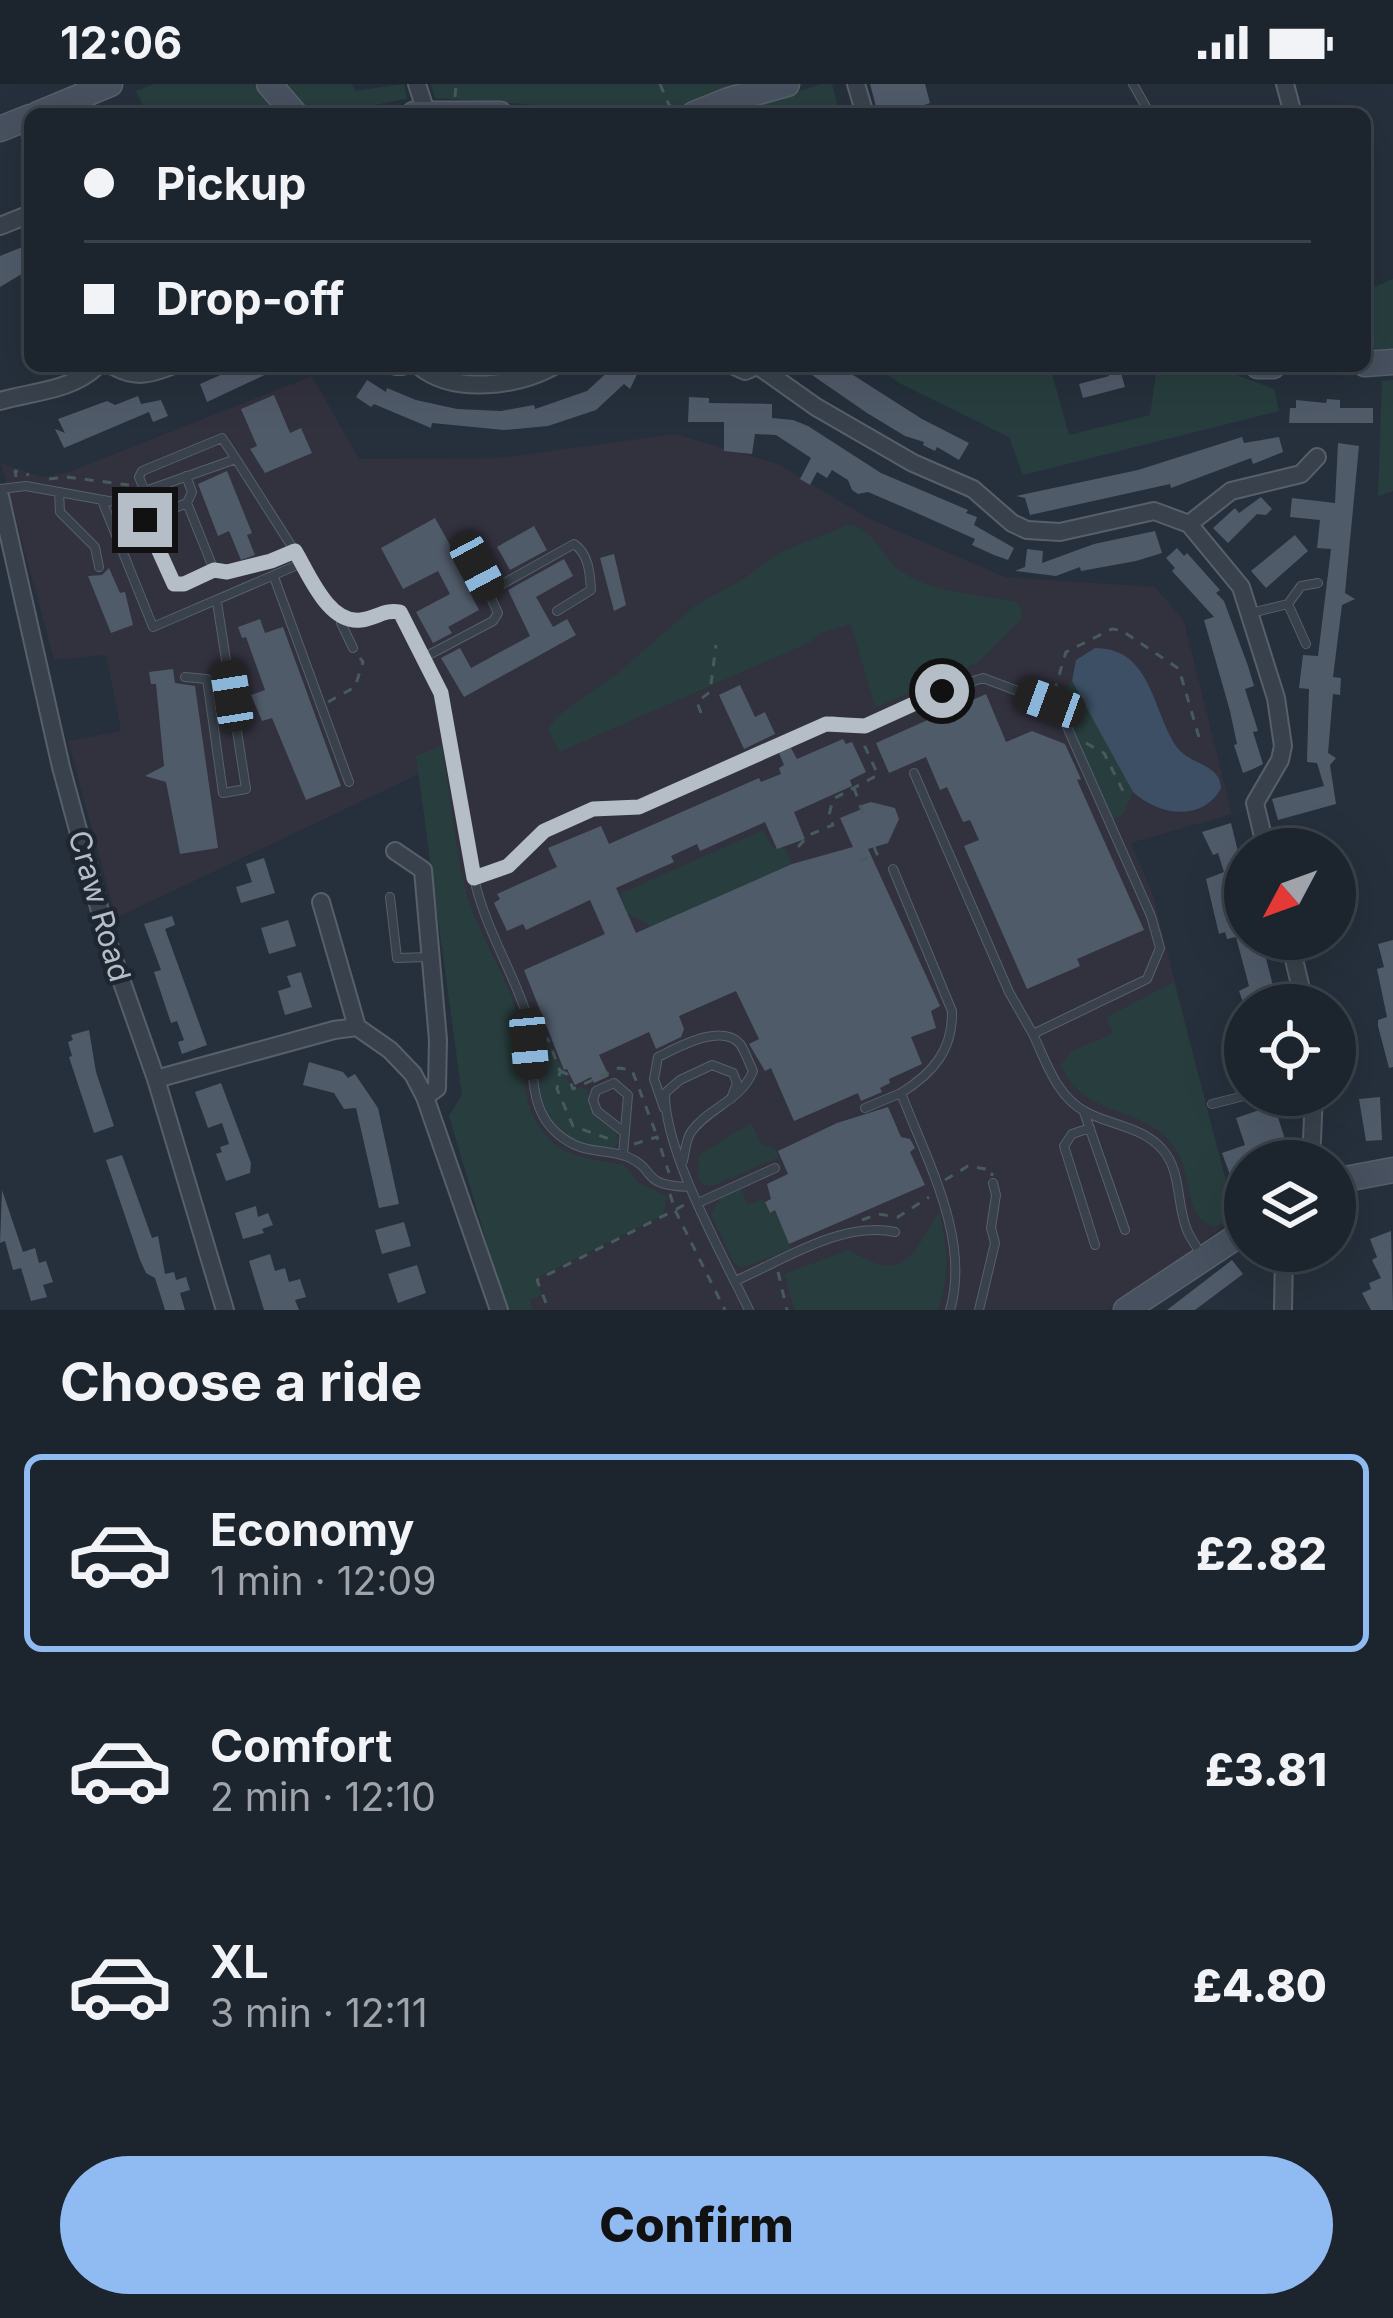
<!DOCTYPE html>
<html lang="en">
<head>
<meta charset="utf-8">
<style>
  body { margin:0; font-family:Inter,sans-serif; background:#252c35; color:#f1f3f6; height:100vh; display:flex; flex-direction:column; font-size:45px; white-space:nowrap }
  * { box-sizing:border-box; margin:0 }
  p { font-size:39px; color:#a0a4aa }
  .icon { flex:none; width:66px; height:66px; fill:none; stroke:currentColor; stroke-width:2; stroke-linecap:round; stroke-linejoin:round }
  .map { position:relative; height:1226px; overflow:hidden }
  .sheet { display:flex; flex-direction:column; background:#1c242d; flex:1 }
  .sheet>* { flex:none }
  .top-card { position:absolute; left:24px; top:24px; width:1347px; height:264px; border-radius:18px; box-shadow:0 12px 48px #0002,0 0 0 3px #3a4149; display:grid; align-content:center; height:264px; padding:0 60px; background:#1c242d }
  .needle { width:78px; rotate:229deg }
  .tools { position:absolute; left:1224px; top:744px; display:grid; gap:24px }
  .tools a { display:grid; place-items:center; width:132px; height:132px; border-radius:50%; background:#1c242d; box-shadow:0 12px 48px #0002,0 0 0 3px #3a4149; font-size:60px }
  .end { position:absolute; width:54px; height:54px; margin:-27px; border:15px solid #b5bdc7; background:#111; box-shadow:0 0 0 6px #111 }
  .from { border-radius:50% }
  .car { position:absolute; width:36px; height:72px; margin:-36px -18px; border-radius:15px; box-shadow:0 0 9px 3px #0007; background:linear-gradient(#222 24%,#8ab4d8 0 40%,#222 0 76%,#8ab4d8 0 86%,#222 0) }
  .top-card b { display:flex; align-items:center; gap:42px; height:114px; font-size:45px }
  .top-card b+b { border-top:3px solid #3a4149 }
  .top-card i { width:30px; height:30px; background:#f1f3f6 }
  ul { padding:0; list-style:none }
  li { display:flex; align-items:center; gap:36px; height:198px; margin:0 24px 18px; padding:0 36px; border:6px solid transparent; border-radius:18px }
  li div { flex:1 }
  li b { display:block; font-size:45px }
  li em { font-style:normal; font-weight:800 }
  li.current { border-color:#90baf2 }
  li>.icon { width:108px; height:108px; stroke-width:1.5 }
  h2 { padding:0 60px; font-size:54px; line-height:144px }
  .primary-button { display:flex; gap:24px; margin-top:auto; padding:24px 60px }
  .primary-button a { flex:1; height:138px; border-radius:72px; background:#90baf2; color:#111; font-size:48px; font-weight:800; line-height:138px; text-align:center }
  .status { display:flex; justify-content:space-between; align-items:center; height:84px; padding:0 60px; background:#1c242d; direction:ltr }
  .status svg { height:33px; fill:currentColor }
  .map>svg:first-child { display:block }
  .medical { fill:#32313e }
  .green { fill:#283e3e }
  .water { fill:#3c4f64 }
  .building { fill:#505b6a }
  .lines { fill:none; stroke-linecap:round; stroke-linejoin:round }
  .lane-casing { stroke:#57606a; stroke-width:10 }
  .street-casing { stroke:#57606a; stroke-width:20 }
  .secondary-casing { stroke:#57606a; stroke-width:27 }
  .path { stroke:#475a5c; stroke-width:3; stroke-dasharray:9 9; stroke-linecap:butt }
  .lane { stroke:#39424c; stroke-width:8 }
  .street { stroke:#39424c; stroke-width:16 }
  .secondary { stroke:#47515f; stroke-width:24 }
  .route { stroke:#b5bdc7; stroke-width:15 }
  .labels { text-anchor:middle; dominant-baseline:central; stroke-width:9; stroke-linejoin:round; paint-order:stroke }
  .street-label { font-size:30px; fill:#b5bdc7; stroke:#1e2731 }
</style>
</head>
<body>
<div class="status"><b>12:06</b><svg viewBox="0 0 49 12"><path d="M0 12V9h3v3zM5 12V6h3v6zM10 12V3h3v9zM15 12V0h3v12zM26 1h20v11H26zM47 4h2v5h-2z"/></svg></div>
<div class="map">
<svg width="1393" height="1226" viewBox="0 0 1393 1226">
  <rect width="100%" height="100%" fill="#25303c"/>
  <path class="medical" d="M312 292 359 375 498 374 675 350 778 380 868 434 1005 493 1155 503 1184 537 1232 730 1131 759 1153 811 1235 1135 1108 1226H507L449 1032 462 1011 419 690 116 834 68 657 121 647 106 571 54 576 1 379 42 393 66 389Z"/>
  <path class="green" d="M154 0H253L277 30H147L136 7Z
    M281 0H352L355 7 404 0 407 15 330 29 301 24Z
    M431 0H754L663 30 435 14Z
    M821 0H832L840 30H728Z
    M1393 195V269L1365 268V207Z
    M876 282H1050L1069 351 1150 331 1157 282H1213L1274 305 1279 327 1023 391 1009 353 901 300Z
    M1393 296V407L1378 412 1382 297Z
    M850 440C877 448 882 476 905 490 937 510 981 510 1016 518L1021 525 1022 534 977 579 881 621 875 622 851 540 821 549 808 559 559 668 548 645 558 632 618 589 696 521 742 496 779 469Z
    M1072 597 1133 708 1123 730 1112 736 1061 615Z
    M442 661C450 708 456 784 472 826 485 861 507 894 517 929 528 971 515 1019 547 1053 568 1075 597 1076 624 1081L639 1099 667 1112 663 1131 536 1194 542 1211 530 1216 533 1226H507L449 1032 462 1011 416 672Z
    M763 746 773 764H785L794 787 660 866 647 839 627 829 620 810Z
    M1174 898 1235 1131 1215 1143C1180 1133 1197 1086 1168 1055 1136 1021 1079 1031 1061 980L1073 966 1113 950 1107 933Z
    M532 921 572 1006 581 1003 589 1007C583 1029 603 1037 617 1050L618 1059 612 1065C522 1065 544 980 529 922Z
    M751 1039 761 1060 775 1065 779 1073 713 1102 704 1101 698 1093 699 1071Z
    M741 1105 748 1121 763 1115 769 1129 775 1127 791 1165 742 1184 734 1179 711 1130 720 1114Z
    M939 1128C948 1161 950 1193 938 1226H795L784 1190 849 1166C906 1202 912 1170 939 1128Z"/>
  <path class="water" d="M1095 564C1151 564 1152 625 1176 662 1190 682 1220 679 1221 704 1203 738 1159 732 1133 708L1072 597 1076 576Z"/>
  <path class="building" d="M870 0H925L930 19 899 30H878Z
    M30 160V185L0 203V172Z
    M241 282H284L207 318 200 300Z
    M614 282H641L630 305 624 300 596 326 548 342 504 346 432 339 431 344 374 320 371 323 356 313 367 296 386 308 387 304 416 316 457 325 501 327 534 321 535 325 587 307Z
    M799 282H839L922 335 969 359 959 376 937 363 935 367 923 361 924 358 905 352 867 329Z
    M1106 282H1119L1125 303 1083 314 1079 300 1109 292Z
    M274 311 290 349 301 344 312 369 265 389 250 365 257 362 241 325Z
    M138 312 141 320 161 316 168 332 153 338 149 328 64 364 55 345 65 349 58 335 107 317 115 321Z
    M689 313 709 314V319L772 320V334L793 336 808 342 881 389 968 426 966 429 977 433 974 441 1014 464 1008 476 994 471 972 461 975 455 910 426 868 408 858 410 852 406 848 396 832 386 827 394 817 388 810 401 800 395 811 374 776 351 755 350 752 370 724 367V338H688Z
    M1327 315 1340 316V324H1373V339H1289L1290 324H1296V316L1326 319Z
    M1242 353 1244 359 1279 353 1283 368 1253 380 1251 374 1171 404 1170 400 1030 431 1025 414 1016 412 1138 386Z
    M1338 359 1359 362 1345 509 1355 515 1342 521 1333 593 1341 594 1340 611 1333 610 1328 669 1336 674 1330 681 1336 720 1278 736 1272 715 1324 702 1317 679 1307 678 1309 605 1299 604 1303 571 1318 572 1331 465 1317 464 1320 436 1290 433 1292 414 1335 419Z
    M227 387 252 449 247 451 255 471 241 476 229 447 218 452 198 400Z
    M1261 413 1272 425 1266 431 1257 430 1228 459 1213 444 1235 424 1239 429Z
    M435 434 460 479 468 475 470 479 477 502 469 507 479 526 448 543 452 549 433 559 416 528 450 510 438 487 403 505 381 464Z
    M534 442 547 466 510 486 497 463Z
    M1155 447 1162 469 1136 477 1081 487 1080 483 1056 492 1015 487 1025 483 1027 465 1043 467 1042 479 1094 460Z
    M1295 451 1308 467 1266 504 1251 487Z
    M1177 464 1184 472 1187 469 1220 506 1216 509 1224 517 1248 582 1254 602 1245 605 1258 647 1253 648 1263 680 1253 685 1243 689 1234 661 1237 660 1230 627 1204 536 1214 533 1172 487 1175 484 1166 474Z
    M614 470 626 521 614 527 600 474Z
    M564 475 573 492 536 513 553 543 567 535 576 551 464 613 441 574 460 564 471 584 530 552 508 506Z
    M109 484 120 509 125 508 133 541 111 549 88 492 102 491Z
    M260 535 265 549 283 543 341 702 306 716 272 634 262 637 251 611 265 606 246 553 242 554 238 543Z
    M173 585 175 599 195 602 218 764 180 770 166 698 145 692 164 682 156 600H151L149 588Z
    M740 601 755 633 765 628 775 650 744 665 719 611Z
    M986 610 1006 658 1032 647 1065 660 1081 695 1077 696 1144 846 1077 875 1080 882 1027 905 964 762 979 756 970 736 963 738 947 703 940 706 926 673 889 689 876 659Z
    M843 655 846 660 852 658 866 688 850 696 852 702 794 728 805 755 777 765 765 738 700 767 697 760 671 772 674 778 616 804 636 849 792 780 853 763 840 734 862 725V721L871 718 895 724 899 735 888 759 868 765 940 922 931 927 936 944 911 953 922 980 889 995 890 999 880 1004 882 1008 861 1017 858 1009 794 1037 771 984 765 987 749 960 759 955 736 907 679 932 684 945 681 953 656 965 649 948 599 971 609 992 594 999 591 993 575 1001 567 985 564 986 524 886 605 850 590 816 526 846 523 840 507 847 494 819 500 815 497 810 557 783 548 764 601 742 609 760 759 694 761 698 781 690 779 684 784 681 779 669 791 664 797 675Z
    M1231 739 1245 796V855H1261L1278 921H1244L1239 907 1249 902 1236 853 1227 855 1225 848 1219 850 1206 795 1224 788 1218 769 1213 771 1202 748Z
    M264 774 275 809 241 819 236 803 252 798 246 780Z
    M172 832 175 841 165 845 207 961 182 970 178 958 184 956 177 937 171 939 154 888 161 886 144 840Z
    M288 836 296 862 269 870 261 844Z
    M1393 856V983L1389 984 1378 942V936L1387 933 1377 885 1384 883 1378 860Z
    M301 888 312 923 285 931 278 907 291 903 287 892Z
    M89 946 96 988 114 1042 94 1049 69 973 72 972 68 958 73 956 71 951Z
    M309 978 343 988 348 994 355 990 378 1024 399 1120 379 1124 356 1024 344 1025 334 1009 303 1001Z
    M221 999 251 1079 250 1089 226 1097 216 1070 222 1068 220 1063 229 1060 222 1039 208 1044 195 1008Z
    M1380 1013 1382 1056 1366 1057 1359 1015Z
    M1274 1021 1292 1077H1245V1104L1236 1107 1222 1069 1245 1061 1236 1034Z
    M888 1023 901 1053 910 1055 915 1064 910 1068 925 1101 789 1160 775 1126 770 1129 765 1118 771 1115 767 1100 788 1090 778 1067 837 1039Z
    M122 1071 152 1154 158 1152 165 1190 174 1188 176 1196 186 1193 190 1206 180 1209 185 1226H165L155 1194 146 1189 140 1176 106 1076Z
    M2 1106 23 1168 35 1164 39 1179 46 1177 53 1198 43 1201 47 1213 31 1217 21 1184 13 1186 5 1157 0 1159Z
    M256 1122 258 1133 268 1129 273 1141 262 1145 264 1149 243 1155 235 1129Z
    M404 1138 411 1162 382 1170 375 1146Z
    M1391 1147 1393 1226H1371L1362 1209 1371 1205 1369 1199 1381 1194 1372 1176 1377 1173 1370 1155Z
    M270 1170 275 1187 285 1184 289 1198 300 1195 306 1213 295 1216 299 1226H264L249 1177Z
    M1232 1176 1243 1190 1195 1226H1167Z
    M417 1181 426 1209 398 1219 388 1190Z"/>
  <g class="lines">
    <g class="lane-casing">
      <path id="lane" d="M1133 0 1150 30
        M186 392 192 408 187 419 214 486
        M0 405 26 402 114 418 236 375 331 524C361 549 370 522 400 528L441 609 474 794
        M59 408 60 428 95 463 99 483
        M145 408 139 393 142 387 222 354 236 375
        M103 419 153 543 302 479
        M187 419 145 436 174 500H185L214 486 227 488 271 477 295 467
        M274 493 349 698
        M490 507 574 460C589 470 590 490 591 506L557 527
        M1251 529 1288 520
        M342 533 341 539 353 564
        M1306 560 1288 520 1301 502 1318 499
        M423 574 493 537 498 529 477 483
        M185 593 207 595 223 709 246 705 217 518
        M914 689 1009 908 1033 950
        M893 785 952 927C953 966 933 989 901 1009
        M390 813 397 874 429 873
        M731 1015 737 999 733 989 712 981 680 996 665 1009C664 1067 723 1172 749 1226
        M1212 1020 1248 1011
        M664 1024 654 995 658 973C677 964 722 938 740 960 745 967 749 979 753 987 741 1017 709 1023 691 1048 686 1055 685 1068 683 1077
        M865 1024 901 1009C926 1075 971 1155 950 1226
        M1084 1028 1125 1146
        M1090 1044 1072 1050 1064 1062 1095 1161
        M623 1071 628 1011 614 999 596 1007 593 1016 597 1027 624 1048
        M690 1103C638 1101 659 1087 628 1073 611 1066 592 1069 575 1061 516 1033 541 972 524 923 508 879 484 840 474 794L508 782 544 747 572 734 594 725 639 723 832 637 865 642 942 607 983 594 1050 619 1060 627 1151 832 1160 864 1147 895 1033 950C1046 978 1057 1013 1086 1028 1110 1041 1143 1043 1162 1065 1182 1087 1176 1120 1187 1146 1190 1154 1197 1163 1201 1171
        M698 1119 775 1084
        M735 1197C784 1176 841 1137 895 1148
        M979 1226 995 1159 991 1144 996 1111 993 1099"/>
    </g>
    <g class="street-casing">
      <path id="street" d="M417 0 426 28
        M856 0 865 30
        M1285 0 1293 30
        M0 142 30 130
        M113 282C135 294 148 291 171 282
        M395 282H403
        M419 282C454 311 518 302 554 282
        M734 282 745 287 757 282
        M758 282 816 323 913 379 973 405 1012 439 1027 446 1060 448 1154 427 1189 440 1241 503 1276 614 1283 662 1280 676 1255 719 1266 765
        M0 317C34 307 71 307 97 282
        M0 412 61 683 110 864 156 995 225 1226
        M1189 440 1231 407 1301 390 1317 373
        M395 767 423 786 438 956 437 1004 425 1013
        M321 818 357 943 390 966 413 990 425 1013 499 1226
        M1289 855 1305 921
        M156 995 334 946 357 943
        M1311 1077 1314 1011
        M1283 1226 1284 1167"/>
    </g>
    <g class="secondary-casing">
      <path id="secondary" d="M269 0 295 30
        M38 30 110 0
        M414 30H500
        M694 30 729 16 787 0
        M0 45 30 33
        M1365 280 1393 278
        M1258 282H1273
        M1335 1097 1393 1086
        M1126 1226 1245 1147"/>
    </g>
    <path class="path" d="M660 0 669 21 678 26
      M455 13 456 0
      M16 393 15 387 29 391
      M49 395 67 393 129 401
      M1054 608 1066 568 1112 545 1121 546 1179 585 1201 660
      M328 618 355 603 363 578 360 574
      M701 629 697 618 710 608 716 561
      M1086 659 1104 669 1125 711
      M854 704 863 730
      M798 763 809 751 833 741 829 731 833 715 878 691 861 654
      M874 763 877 770 886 774
      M860 777 875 771
      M543 957 548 955 560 987 557 1005 573 1042 612 1056
      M560 987 567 990 573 1005 619 984 632 986 657 1052
      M634 1060 657 1053 669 1089
      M945 1096 968 1082 992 1086V1092
      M670 1110 675 1126 684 1121
      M862 1136 878 1130 898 1133 929 1113
      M778 1188 787 1226
      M546 1219 537 1196 675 1126 725 1226"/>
    <use href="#lane" class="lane"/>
    <use href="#street" class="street"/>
    <use href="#secondary" class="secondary"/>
  </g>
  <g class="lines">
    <path class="route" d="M145 436 174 500H184L214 486 227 488 271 477 295 467C309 490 328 540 361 536 377 534 384 525 400 528L441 609 474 794 508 782 544 747 593 725 639 723 826 640 865 642 942 607"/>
  </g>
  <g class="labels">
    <g class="street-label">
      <text transform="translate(100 822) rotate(74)">Craw Road</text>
    </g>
  </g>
</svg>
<div class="tools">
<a><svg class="needle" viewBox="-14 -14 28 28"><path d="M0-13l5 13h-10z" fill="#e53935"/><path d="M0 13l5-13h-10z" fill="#a0a4aa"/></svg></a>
<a><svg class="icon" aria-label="locate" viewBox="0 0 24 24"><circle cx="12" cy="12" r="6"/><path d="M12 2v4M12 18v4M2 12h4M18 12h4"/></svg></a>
<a><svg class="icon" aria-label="layers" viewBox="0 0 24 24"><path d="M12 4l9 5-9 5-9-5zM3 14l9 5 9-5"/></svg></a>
</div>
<i class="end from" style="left:942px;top:607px"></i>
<i class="end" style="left:145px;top:436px"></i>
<i class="car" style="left:477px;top:483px;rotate:152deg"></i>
<i class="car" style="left:232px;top:612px;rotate:351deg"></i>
<i class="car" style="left:1050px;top:619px;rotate:290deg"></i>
<i class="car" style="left:529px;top:960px;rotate:175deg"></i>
<div class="top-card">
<b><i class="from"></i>Pickup</b>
<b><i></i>Drop-off</b>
</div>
</div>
<section class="sheet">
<h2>Choose a ride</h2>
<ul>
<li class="current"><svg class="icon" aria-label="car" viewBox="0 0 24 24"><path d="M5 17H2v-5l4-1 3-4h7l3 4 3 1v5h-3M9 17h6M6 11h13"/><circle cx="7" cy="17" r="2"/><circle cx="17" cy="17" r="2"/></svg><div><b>Economy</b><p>1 min · 12:09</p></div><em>£2.82</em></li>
<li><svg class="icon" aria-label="car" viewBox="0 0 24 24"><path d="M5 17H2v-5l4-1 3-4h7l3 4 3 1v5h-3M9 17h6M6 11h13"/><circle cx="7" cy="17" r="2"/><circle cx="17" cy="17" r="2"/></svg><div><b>Comfort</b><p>2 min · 12:10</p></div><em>£3.81</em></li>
<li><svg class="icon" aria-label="car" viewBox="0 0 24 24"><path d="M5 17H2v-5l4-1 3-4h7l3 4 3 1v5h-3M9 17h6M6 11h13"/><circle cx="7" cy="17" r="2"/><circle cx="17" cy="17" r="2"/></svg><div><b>XL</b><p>3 min · 12:11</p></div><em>£4.80</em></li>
</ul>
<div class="primary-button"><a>Confirm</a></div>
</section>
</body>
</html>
